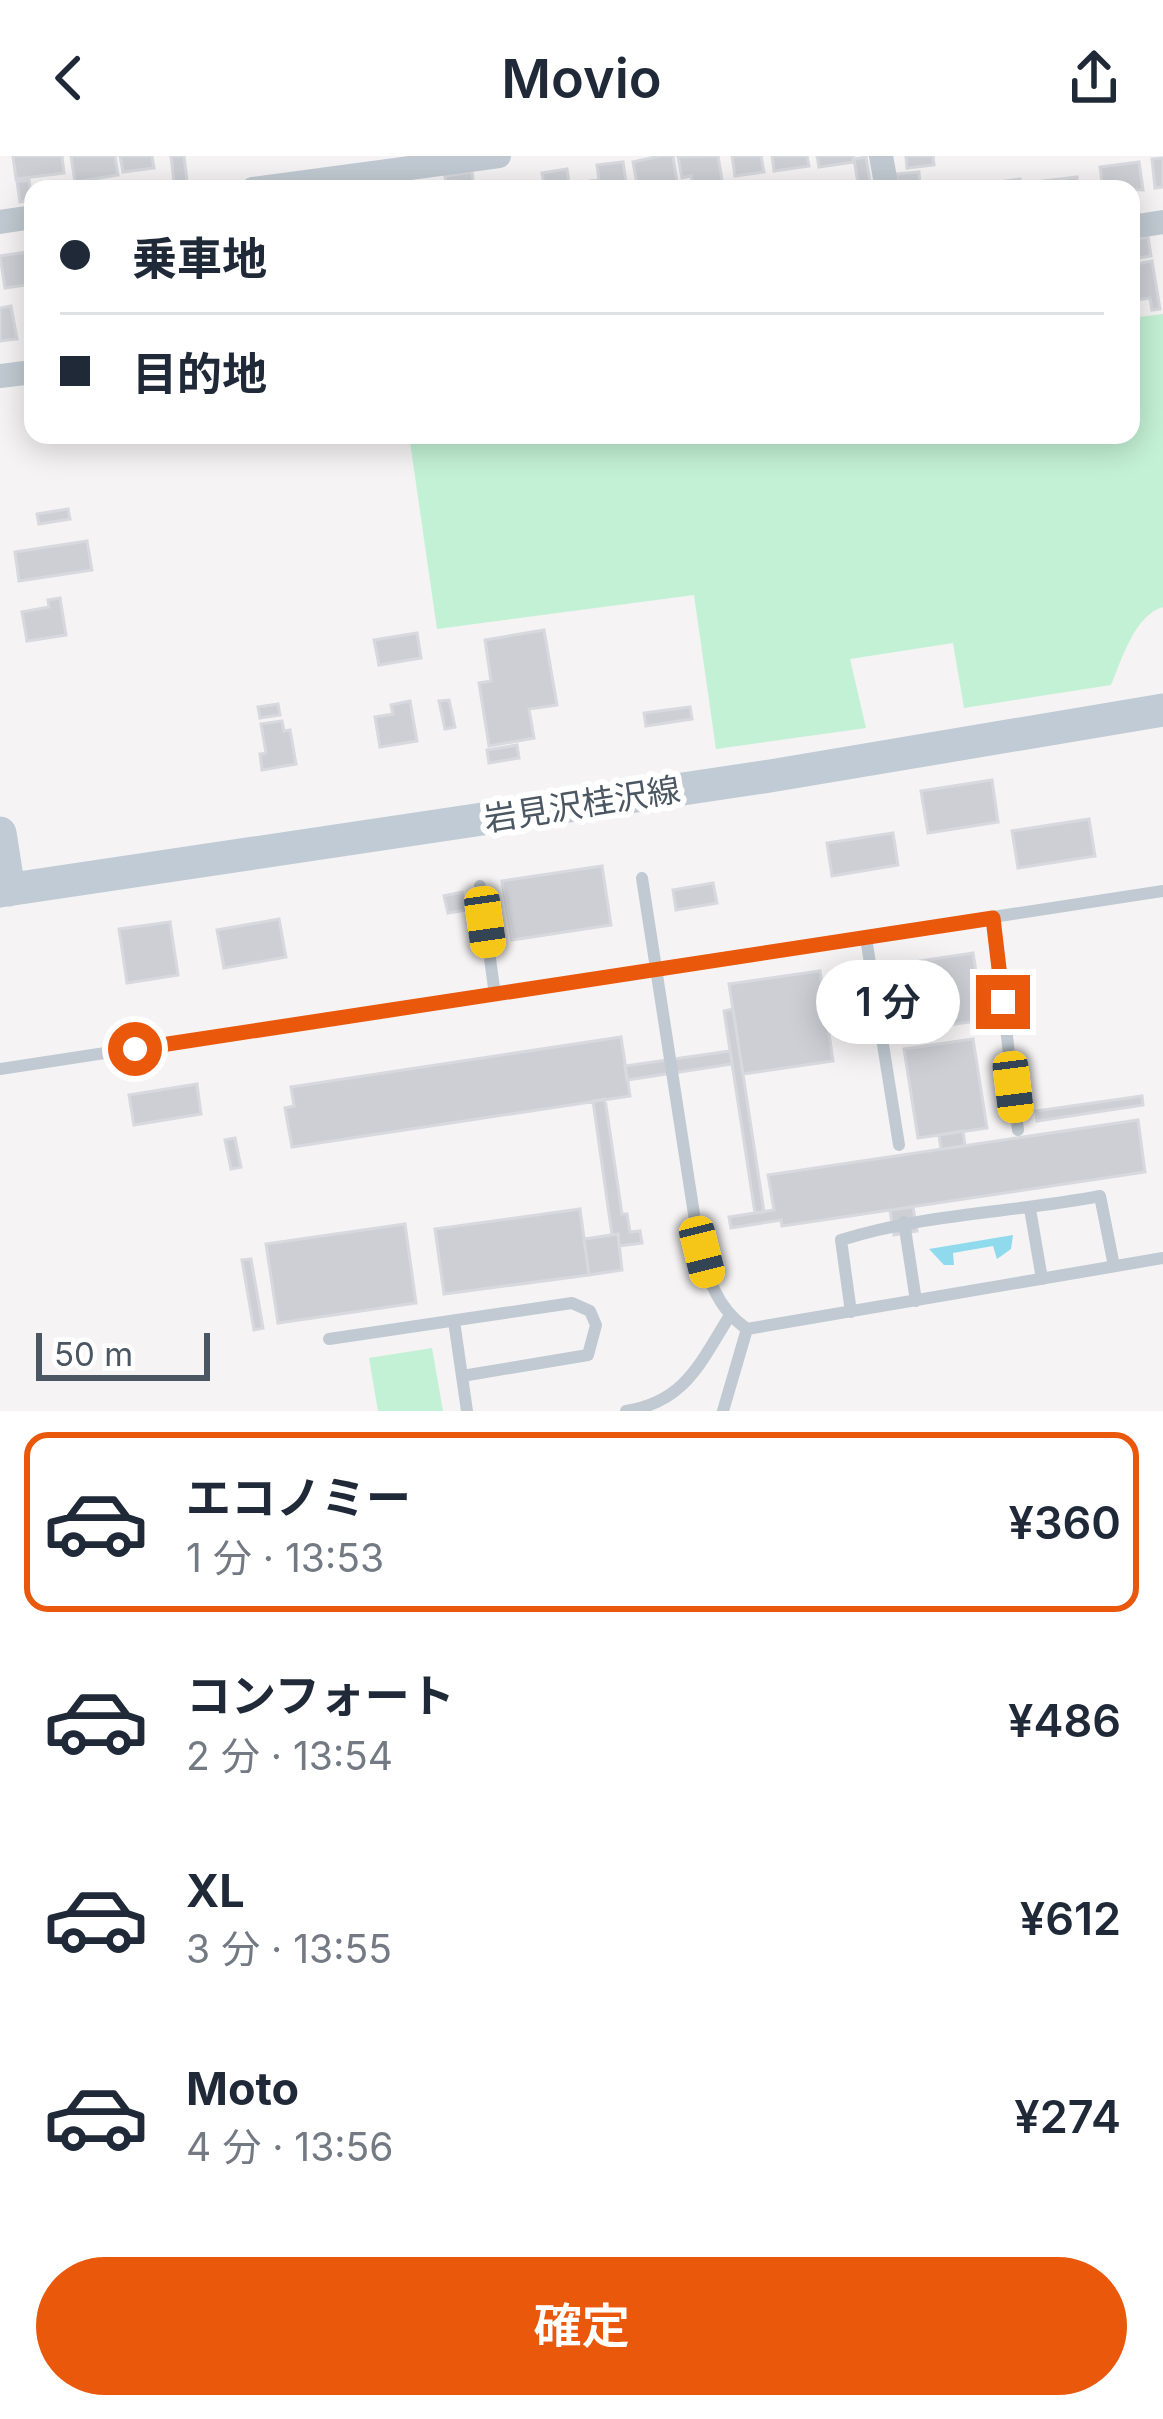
<!DOCTYPE html>
<html lang="ja">
<head>
<meta charset="utf-8">
<style>
  body { margin:0; font-family:Inter,"Noto Sans JP",sans-serif; background:#f6f6f7; color:#1f2937; height:100vh; display:flex; flex-direction:column; font-size:45px; white-space:nowrap }
  * { box-sizing:border-box; margin:0 }
  p { font-size:39px; color:#747a83 }
  .icon { flex:none; width:66px; height:66px; fill:none; stroke:currentColor; stroke-width:2; stroke-linecap:round; stroke-linejoin:round }
  .map { position:relative; height:1255px; overflow:hidden }
  .details { display:flex; flex-direction:column; background:#fff; flex:1 }
  .details>* { flex:none }
  .top-card { position:absolute; left:24px; top:24px; width:1116px; height:264px; border-radius:24px; box-shadow:0 6px 30px #0003; display:grid; align-content:center; height:264px; padding:0 36px; background:#fff }
  .scale { position:absolute; left:36px; bottom:30px; width:174px; box-sizing:border-box; padding-left:12px; border:6px solid #4a5661; border-top:0; font-size:33px; line-height:42px; white-space:nowrap; color:#4a5661; -webkit-text-stroke:9px #fff; paint-order:stroke }
  .end { position:absolute; width:54px; height:54px; margin:-27px; border:15px solid #ea580c; background:#fff; box-shadow:0 0 0 6px #fff }
  .from { border-radius:50% }
  .bubble { position:absolute; height:84px; border-radius:42px; background:#fff; box-shadow:0 6px 30px #0003; font-size:39px; font-weight:600; line-height:84px; text-align:center }
  .car { position:absolute; width:36px; height:72px; margin:-36px -18px; border-radius:15px; box-shadow:0 0 9px 3px #0007; background:linear-gradient(#f5c518 24%,#345 0 40%,#f5c518 0 76%,#345 0 86%,#f5c518 0) }
  .top-card b { display:flex; align-items:center; gap:42px; height:114px; font-size:45px }
  .top-card b+b { border-top:3px solid #e0e1e3 }
  .top-card i { width:30px; height:30px; background:#1f2937 }
  ul { padding:21px 0 0; list-style:none }
  li { display:flex; align-items:center; gap:36px; height:180px; margin:0 24px 18px; padding:0 12px; border:6px solid transparent; border-radius:24px }
  li div { flex:1 }
  li b { display:block; font-size:45px }
  li em { font-style:normal; font-weight:600 }
  li.active { border-color:#ea580c }
  li>.icon { width:108px; height:108px; stroke-width:1.5 }
  .cta { display:flex; gap:24px; margin-top:auto; padding:24px 36px }
  .cta a { flex:1; height:138px; border-radius:72px; background:#ea580c; color:#fff; font-size:48px; font-weight:600; line-height:138px; text-align:center }
  header { display:flex; justify-content:space-between; align-items:center; height:156px; padding:0 36px; background:#fff; font-size:54px; font-weight:600 }
  .map>svg:first-child { display:block }
  .green { fill:#c3f1d5 }
  .water { fill:#90daee }
  .building { fill:#cdcfd5; stroke:#d7d9de; stroke-width:3 }
  .lines { fill:none; stroke-linecap:round; stroke-linejoin:round }
  .lane { stroke:#c1cad2; stroke-width:12 }
  .street { stroke:#c1cad2; stroke-width:24 }
  .secondary { stroke:#c1cbd6; stroke-width:33 }
  .route { stroke:#ea580c; stroke-width:15 }
  .labels { text-anchor:middle; dominant-baseline:central; stroke-width:12; stroke-linejoin:round; paint-order:stroke }
  .street-label { font-size:33px; fill:#4a5661; stroke:#fff }
</style>
</head>
<body>
<header><svg class="icon" aria-label="back" viewBox="0 0 24 24"><path d="M15 5l-7 7 7 7"/></svg>Movio<svg class="icon" aria-label="share" viewBox="0 0 24 24"><path d="M12 15V3M7 8l5-5 5 5M5 13v7h14v-7"/></svg></header>
<div class="map">
<svg width="1163" height="1255" viewBox="0 0 1163 1255">
  <rect width="100%" height="100%" fill="#f5f3f3"/>
  <path class="green" d="M1163 158V451C1134 460 1122 503 1111 529L964 552 953 487 850 503 866 572 716 593 694 439 437 473 409 279H1131V162Z
    M432 1192 443 1255H378L369 1202Z"/>
  <path class="water" d="M1013 1079 1011 1093 997 1103 993 1090 953 1097 954 1109H944L929 1093Z"/>
  <path class="building" d="M13 0H62L64 17 16 23Z
    M71 0H115L118 19 75 26Z
    M120 0H152L154 12 123 16Z
    M171 0H184L187 25 174 26Z
    M660 0H673L678 32 638 33 633 6Z
    M718 0 723 30 693 33 691 20 682 22 678 1Z
    M732 0H761L764 16 735 20Z
    M772 0H807L809 10 774 15Z
    M817 0H853L854 6 819 11Z
    M906 0H933L934 9 907 12Z
    M866 1 871 32 859 33 854 3Z
    M1163 2V31L1155 32 1152 3Z
    M623 6 627 33H591L590 25 599 24 597 9Z
    M1139 6 1143 34 1103 33 1100 11Z
    M567 13 569 27 579 26 580 33H545L542 17Z
    M472 16 474 33H447L445 20Z
    M919 16 920 29 898 31 896 18Z
    M1077 21 1078 33H1044L1043 25Z
    M1020 23 1022 33H985V28Z
    M29 24 32 44 20 46 17 26Z
    M1148 81 1151 100 1138 102 1135 83Z
    M33 95V128L5 132 0 100Z
    M1152 105 1160 153 1152 154 1150 142 1131 145V109Z
    M11 150 17 183 0 185V152Z
    M68 353 70 363 39 368 37 358Z
    M87 385 92 414 19 425 15 396Z
    M60 442 66 479 27 485 22 456 49 451 48 444Z
    M544 474 557 549 529 553 534 582 489 590 479 527 491 525 485 484Z
    M417 477 421 502 379 509 374 484Z
    M449 544 455 571 445 573 439 545Z
    M410 545 417 585 380 591 375 561 393 558 391 549Z
    M278 548 280 559 260 562 258 551Z
    M690 551 692 563 646 570 644 557Z
    M282 565 284 575 290 574 296 608 262 614 260 598 266 597 261 568Z
    M517 589 519 602 489 607 487 594Z
    M992 624 998 666 928 677 921 635Z
    M1089 663 1095 700 1018 712 1012 675Z
    M893 677 898 709 832 720 827 687Z
    M602 710 611 769 512 784 502 725Z
    M713 727 717 747 676 754 673 734Z
    M462 736 466 754 448 757 444 740Z
    M279 763 286 801 224 812 217 774Z
    M170 766 178 819 127 827 119 773Z
    M973 797 984 864 904 875 894 809Z
    M820 815 833 905 743 918 729 828Z
    M733 853 764 1056 755 1057 724 855Z
    M621 881 630 940 292 991 285 952 294 950 291 931Z
    M973 883 987 972 918 982 904 893Z
    M730 895 732 908 627 924 625 910Z
    M197 928 201 958 134 969 129 939Z
    M1142 940 1143 949 1037 965 1036 955Z
    M605 943 622 1058H627L630 1076 640 1075 642 1087 619 1090 618 1078 612 1079 593 945Z
    M1138 964 1145 1016 782 1070 781 1064 731 1072 729 1061 774 1054 768 1019Z
    M963 975 965 990 941 993 939 979Z
    M235 982 241 1011 231 1013 225 984Z
    M913 1051 917 1075 894 1079 890 1054Z
    M580 1053 589 1119 444 1138 435 1073Z
    M405 1068 416 1147 278 1167 266 1088Z
    M618 1078 622 1114 589 1119 584 1083Z
    M251 1103 263 1172 254 1174 242 1104Z"/>
  <g class="lines">
    <path class="lane" d="M642 722 696 1071C706 1112 711 1148 747 1173L1163 1102
      M480 730 495 839
      M993 762 1018 974
      M866 782 899 989
      M0 913 1163 735
      M1030 1053 1042 1123
      M904 1066 916 1145
      M851 1156 841 1084C928 1057 1011 1057 1100 1040L1114 1110
      M454 1165 467 1255
      M329 1183 572 1147 590 1155 596 1169 588 1199 462 1220
      M626 1255C685 1246 700 1207 729 1161
      M723 1255 747 1173"/>
    <path class="street" d="M881 0 887 33
      M253 33 499 0
      M0 66 33 61
      M1131 71 1163 66
      M0 220 33 216"/>
    <path class="secondary" d="M0 677 9 734
      M0 735 770 620 1163 554"/>
  </g>
  <g class="lines">
    <path class="route" d="M135 893 993 762 1003 846"/>
  </g>
  <g class="labels">
    <g class="street-label">
      <text transform="translate(582 648) rotate(-9)">岩見沢桂沢線</text>
    </g>
  </g>
</svg>
<div class="scale">50 m</div>
<i class="end from" style="left:135px;top:893px"></i>
<i class="end" style="left:1003px;top:846px"></i>
<div class="bubble" style="left:816px;top:804px;width:144px">1 分</div>
<i class="car" style="left:485px;top:766px;rotate:172deg"></i>
<i class="car" style="left:1013px;top:931px;rotate:173deg"></i>
<i class="car" style="left:702px;top:1096px;rotate:166deg"></i>
<div class="top-card">
<b><i class="from"></i>乗車地</b>
<b><i></i>目的地</b>
</div>
</div>
<section class="details">
<ul>
<li class="active"><svg class="icon" aria-label="car" viewBox="0 0 24 24"><path d="M5 17H2v-5l4-1 3-4h7l3 4 3 1v5h-3M9 17h6M6 11h13"/><circle cx="7" cy="17" r="2"/><circle cx="17" cy="17" r="2"/></svg><div><b>エコノミー</b><p>1 分 · 13:53</p></div><em>¥360</em></li>
<li><svg class="icon" aria-label="car" viewBox="0 0 24 24"><path d="M5 17H2v-5l4-1 3-4h7l3 4 3 1v5h-3M9 17h6M6 11h13"/><circle cx="7" cy="17" r="2"/><circle cx="17" cy="17" r="2"/></svg><div><b>コンフォート</b><p>2 分 · 13:54</p></div><em>¥486</em></li>
<li><svg class="icon" aria-label="car" viewBox="0 0 24 24"><path d="M5 17H2v-5l4-1 3-4h7l3 4 3 1v5h-3M9 17h6M6 11h13"/><circle cx="7" cy="17" r="2"/><circle cx="17" cy="17" r="2"/></svg><div><b>XL</b><p>3 分 · 13:55</p></div><em>¥612</em></li>
<li><svg class="icon" aria-label="car" viewBox="0 0 24 24"><path d="M5 17H2v-5l4-1 3-4h7l3 4 3 1v5h-3M9 17h6M6 11h13"/><circle cx="7" cy="17" r="2"/><circle cx="17" cy="17" r="2"/></svg><div><b>Moto</b><p>4 分 · 13:56</p></div><em>¥274</em></li>
</ul>
<div class="cta"><a>確定</a></div>
</section>
</body>
</html>
